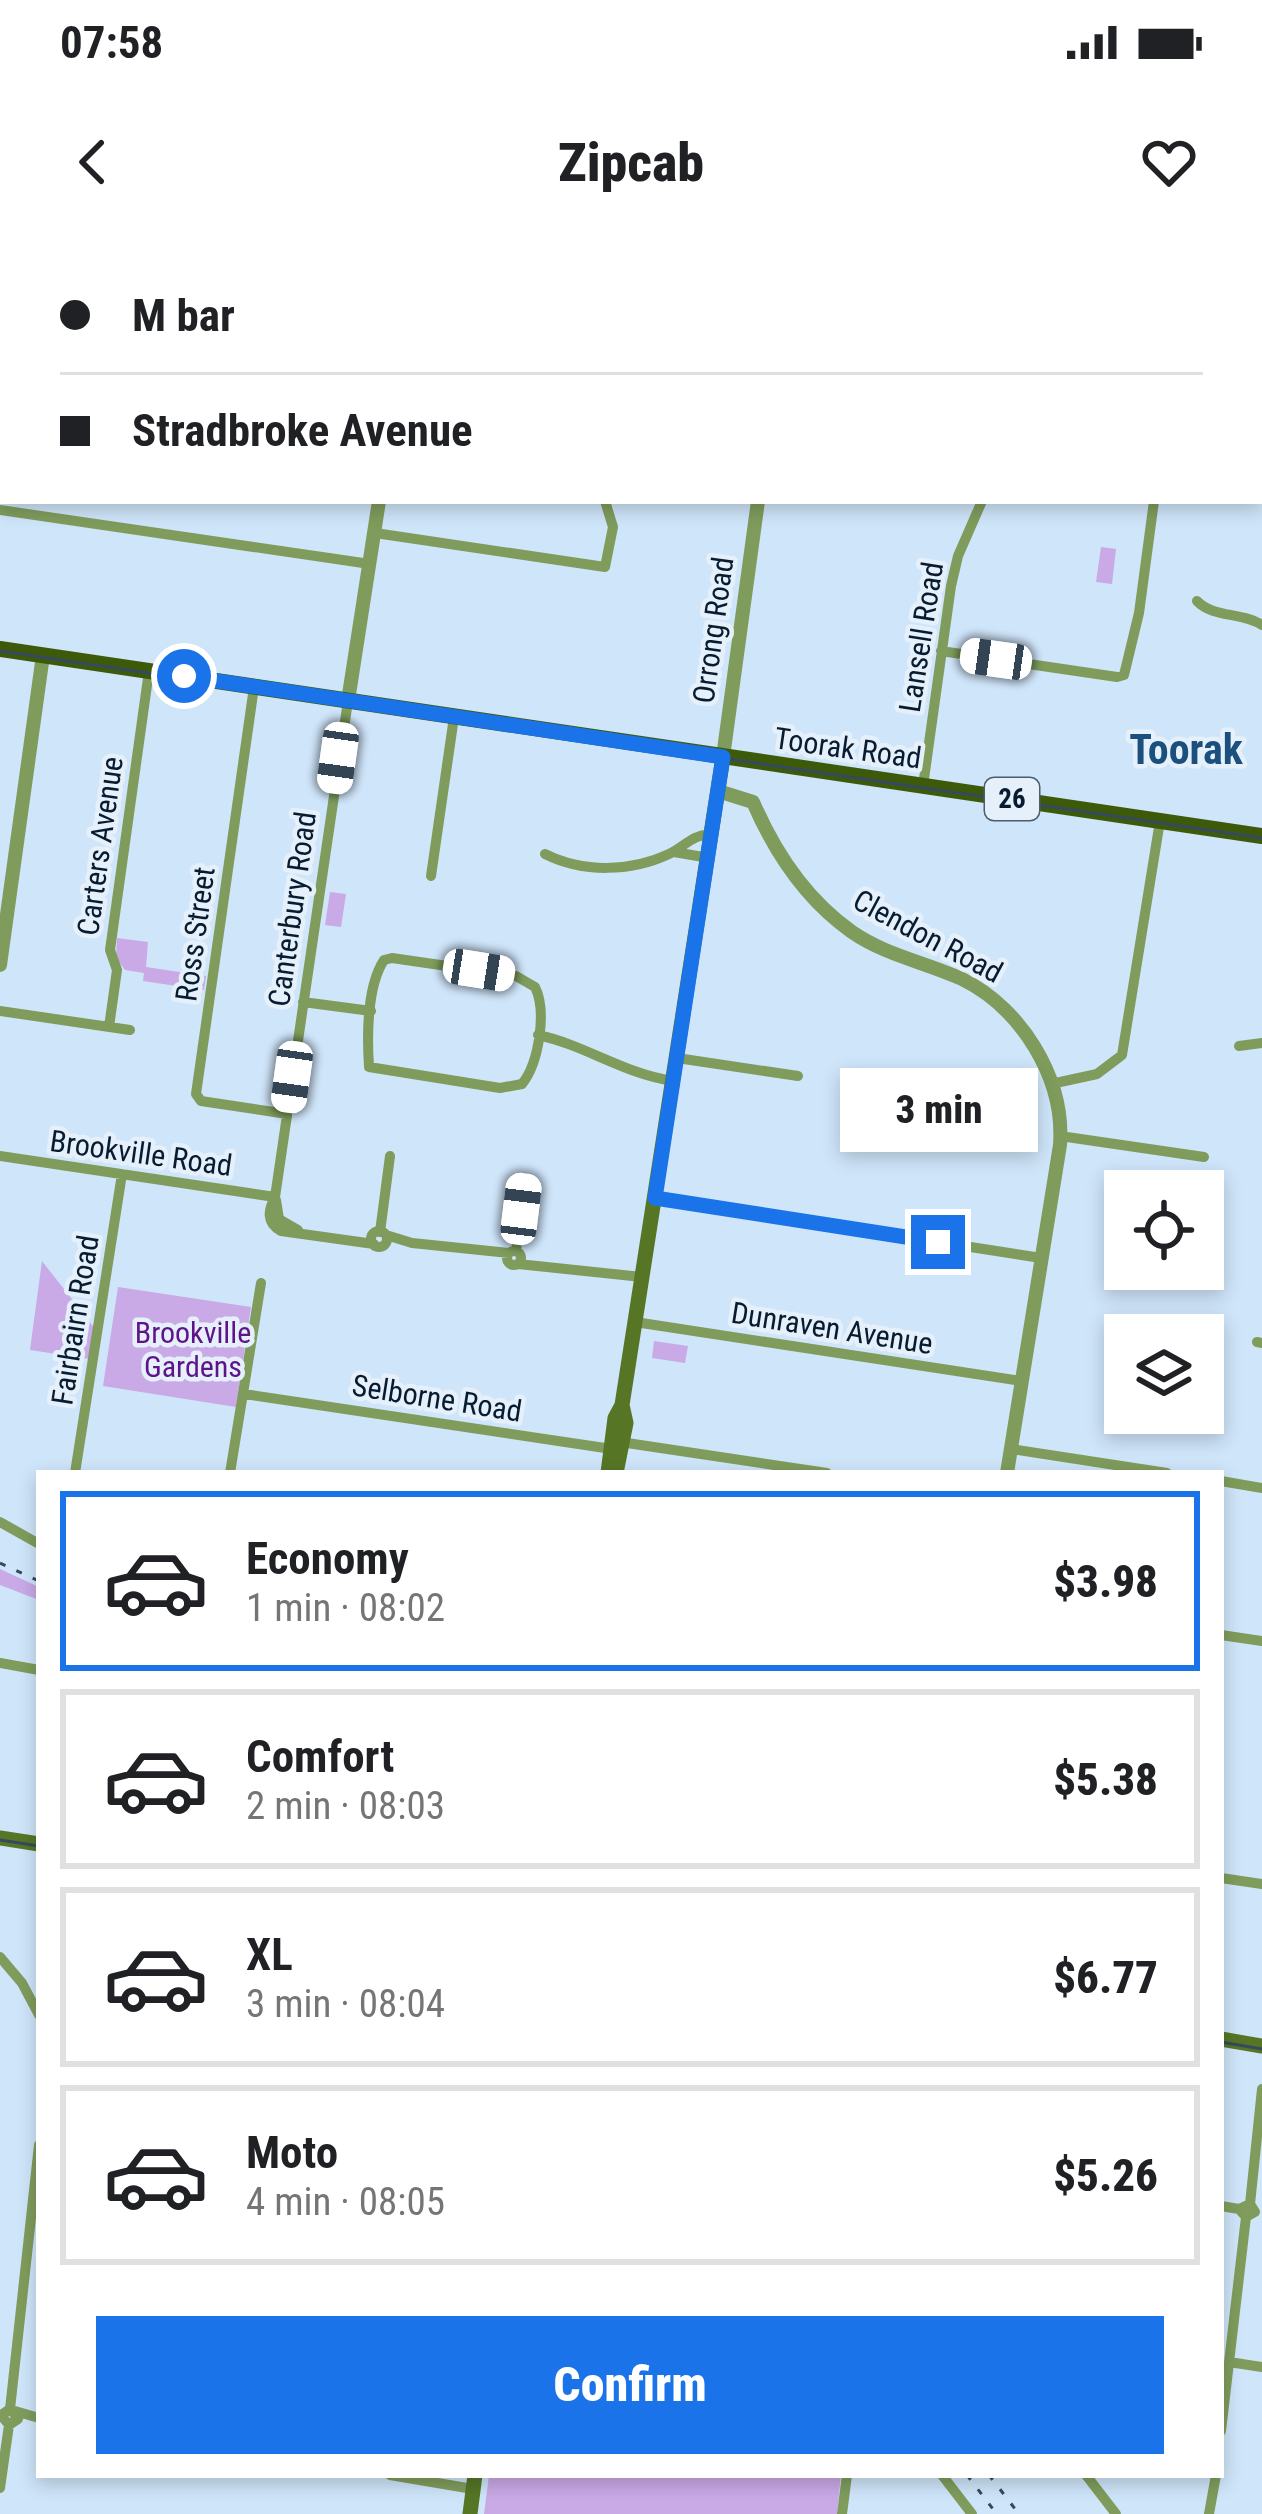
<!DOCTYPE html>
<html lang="en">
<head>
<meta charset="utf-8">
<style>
  body { margin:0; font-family:"Roboto Condensed",sans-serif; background:#f2f2f2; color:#202124; height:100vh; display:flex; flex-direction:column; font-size:45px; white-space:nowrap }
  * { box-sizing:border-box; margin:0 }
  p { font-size:39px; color:#757577 }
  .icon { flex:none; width:66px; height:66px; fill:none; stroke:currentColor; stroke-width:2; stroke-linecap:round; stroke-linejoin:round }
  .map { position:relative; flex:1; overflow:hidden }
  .side { position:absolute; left:36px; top:1230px; width:1188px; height:1008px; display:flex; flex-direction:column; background:#fff; border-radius:0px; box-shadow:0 6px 18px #0003 }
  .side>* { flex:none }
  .hud { position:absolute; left:0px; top:0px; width:1263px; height:264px; box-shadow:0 6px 18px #0003; display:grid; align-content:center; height:264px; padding:0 60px; background:#fff }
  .fabs { position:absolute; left:1104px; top:930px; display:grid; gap:24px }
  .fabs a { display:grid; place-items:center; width:120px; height:120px; border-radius:0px; background:#fff; box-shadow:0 6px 18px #0003; font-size:60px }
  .end { position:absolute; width:54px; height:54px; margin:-27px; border:15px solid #1a73e8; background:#fff; box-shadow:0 0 0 6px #fff }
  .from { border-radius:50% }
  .bubble { position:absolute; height:84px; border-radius:0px; background:#fff; box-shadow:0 6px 18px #0003; font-size:39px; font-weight:800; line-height:84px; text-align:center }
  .car { position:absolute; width:36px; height:72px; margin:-36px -18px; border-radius:15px; box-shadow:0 0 9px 3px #0007; background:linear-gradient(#fff 24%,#345 0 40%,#fff 0 76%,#345 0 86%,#fff 0) }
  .hud b { display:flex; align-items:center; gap:42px; height:114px; font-size:45px }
  .hud b+b { border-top:3px solid #e0e0e0 }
  .hud i { width:30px; height:30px; background:#202124 }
  ul { padding:21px 0 0; list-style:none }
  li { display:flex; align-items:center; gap:36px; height:180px; margin:0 24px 18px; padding:0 36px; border:6px solid #e0e0e0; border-radius:0px }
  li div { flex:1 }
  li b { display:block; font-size:45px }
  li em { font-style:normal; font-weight:800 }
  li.active { border-color:#1a73e8 }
  li>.icon { width:108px; height:108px; stroke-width:1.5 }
  .cta { display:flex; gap:24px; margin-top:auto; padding:24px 60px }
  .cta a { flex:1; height:138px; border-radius:0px; background:#1a73e8; color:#fff; font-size:48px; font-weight:800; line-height:138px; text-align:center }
  .status { display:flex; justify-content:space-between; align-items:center; height:84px; padding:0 60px; background:#fff; direction:ltr }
  .status svg { height:33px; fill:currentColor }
  header { display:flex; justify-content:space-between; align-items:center; height:156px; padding:0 60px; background:#fff; font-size:54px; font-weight:800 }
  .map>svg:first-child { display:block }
  .green { fill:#caa9e7 }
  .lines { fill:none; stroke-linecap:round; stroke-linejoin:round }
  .minor { stroke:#7f9c5c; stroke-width:10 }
  .tertiary { stroke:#7f9c5c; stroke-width:14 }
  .secondary { stroke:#567626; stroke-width:15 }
  .primary { stroke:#3d5a0a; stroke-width:16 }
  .tram { stroke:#354a5f; stroke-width:3 }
  .rail { stroke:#354a5f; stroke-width:3; stroke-dasharray:6 12; stroke-linecap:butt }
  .route { stroke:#1a73e8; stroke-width:15 }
  .labels { text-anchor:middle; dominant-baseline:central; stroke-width:9; stroke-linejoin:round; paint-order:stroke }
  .shield { fill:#e5f0fb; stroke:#4a5c6d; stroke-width:3 }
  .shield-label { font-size:27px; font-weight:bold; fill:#071c30 }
  .street-label { font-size:30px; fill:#071c30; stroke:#e5f0fb }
  .park-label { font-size:30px; fill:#5f138a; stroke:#e5f0fb }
  .district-label { font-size:42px; font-weight:bold; fill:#1a4f7e; stroke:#e5f0fb }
</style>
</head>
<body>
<div class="status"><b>07:58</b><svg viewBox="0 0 49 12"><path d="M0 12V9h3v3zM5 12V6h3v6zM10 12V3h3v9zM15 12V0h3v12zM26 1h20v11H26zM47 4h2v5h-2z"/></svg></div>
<header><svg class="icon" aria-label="back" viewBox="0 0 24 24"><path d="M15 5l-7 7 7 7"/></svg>Zipcab<svg class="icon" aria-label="heart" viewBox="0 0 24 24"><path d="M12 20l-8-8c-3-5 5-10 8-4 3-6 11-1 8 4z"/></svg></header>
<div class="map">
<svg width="1262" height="2274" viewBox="0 0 1262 2274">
  <rect width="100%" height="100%" fill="#cfe5fa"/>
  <path class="green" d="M1101 307 1116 309 1112 344 1096 342Z
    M330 652 346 654 341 687 325 685Z
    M117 698 148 702 146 727 206 736 204 750 143 741 144 733 125 730 116 718Z
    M42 1021 96 1090 90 1119 30 1110Z
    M118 1047 251 1067 236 1167 103 1146Z
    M654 1101 688 1106 685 1123 652 1118Z
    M0 1329 39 1347V1360L0 1345Z
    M489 2235H841L837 2274H484Z"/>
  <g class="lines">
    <path class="minor" d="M265 0 286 3
      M320 0 340 3
      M1038 3V0
      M1187 3V0
      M1260 38H1262
      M0 112 3 113
      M0 270 370 324
      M375 293 605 327 613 287 605 261
      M1197 361C1213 378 1242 372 1262 385
      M941 411 1117 437 1124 435 1139 373 1154 261
      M254 447 196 854 201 861 287 874
      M348 461 275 957C268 970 266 983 281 991L374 1004
      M923 546 951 346 958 316 982 261
      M674 612 709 618
      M545 614C583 633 631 632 669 614 684 607 694 593 711 595
      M431 636 454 477
      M392 718 516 736 535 747C547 771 539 823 522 844L500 848 369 827C367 796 367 746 384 720Z
      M303 762 371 771
      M0 771 130 790
      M109 787 117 730 110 710 149 431
      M538 795C585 805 624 834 673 841
      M1239 806 1262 803
      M677 818 798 836
      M1051 844 1097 834 1122 815 1160 581
      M1060 896 1204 917
      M0 916 275 957
      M655 958 1041 1018
      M276 960 279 979 298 990
      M371 999a8 8 0 1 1 16 0a8 8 0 1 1-16 0Z
      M380 992 390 916
      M386 995 412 1003 509 1013
      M507 1018a7 7 0 1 1 14 0a7 7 0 1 1-14 0Z
      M516 1011 525 938
      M518 1024 642 1037
      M635 1082 1021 1141
      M1257 1102 1262 1103
      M244 1154 605 1208 627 1203 827 1233
      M1011 1209 1167 1233
      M75 1233 122 934
      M230 1233 261 1043
      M1221 1241 1262 1248
      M0 1282 39 1304
      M1221 1395 1262 1401
      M0 1423 39 1430
      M1221 1638 1262 1644
      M0 1717 22 1743 39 1775
      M1250 1964 1262 1849
      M1221 1966 1239 1969
      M1229 2122 1262 2127
      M10 2169 39 1905
      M15 2171 39 2178
      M1221 2191 1246 1977 1239 1969 1250 1964 1255 1972 1246 1977
      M390 2235 473 2249
      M942 2235 972 2274
      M1086 2235 1116 2274
      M0 2248 9 2185 18 2179 10 2169 1 2175 9 2185
      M842 2274 847 2235
      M1209 2274 1216 2235"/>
    <path class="tertiary" d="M416 3V0
      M793 3V0
      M348 461 379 261
      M723 517 758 261
      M718 551 753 562C775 613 805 659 852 692 887 716 925 722 962 739 1021 768 1065 838 1060 905L1007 1233
      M0 725 43 415"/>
    <path class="secondary" d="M608 1233 615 1178 622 1165 723 517
      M616 1233 626 1183 622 1165
      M0 1598 39 1604
      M1221 1799 1262 1806
      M470 2274 475 2235"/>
    <path class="primary" d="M0 409 1262 596"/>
    <path class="tram" d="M0 411 1262 598
      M0 1600 39 1606
      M1221 1802 1262 1809"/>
    <path class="rail" d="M0 1323 39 1341
      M967 2235 993 2269
      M989 2235 1019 2274"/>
  </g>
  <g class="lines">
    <path class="route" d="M184 436 723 517 655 958 938 1002"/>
  </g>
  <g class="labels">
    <rect class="shield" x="985" y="538" width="54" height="42" rx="9"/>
    <g class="shield-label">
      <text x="1012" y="559">26</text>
    </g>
    <g class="street-label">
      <text transform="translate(713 390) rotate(-82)">Orrong Road</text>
      <text transform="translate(921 397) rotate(-81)">Lansell Road</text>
      <text transform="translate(848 508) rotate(8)">Toorak Road</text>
      <text transform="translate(100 606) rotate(-82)">Carters Avenue</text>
      <text transform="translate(292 669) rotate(-82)">Canterbury Road</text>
      <text transform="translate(195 694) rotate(-82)">Ross Street</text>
      <text transform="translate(928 696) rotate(28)">Clendon Road</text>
      <text transform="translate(141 913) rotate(8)">Brookville Road</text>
      <text transform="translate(75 1080) rotate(-81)">Fairbairn Road</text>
      <text transform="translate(832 1088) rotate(9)">Dunraven Avenue</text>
      <text transform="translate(437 1158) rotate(9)">Selborne Road</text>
    </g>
    <g class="park-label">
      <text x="193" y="1092">Brookville<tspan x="193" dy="34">Gardens</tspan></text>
    </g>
    <g class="district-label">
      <text x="1186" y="509">Toorak</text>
    </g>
  </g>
</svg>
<div class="fabs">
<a><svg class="icon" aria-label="locate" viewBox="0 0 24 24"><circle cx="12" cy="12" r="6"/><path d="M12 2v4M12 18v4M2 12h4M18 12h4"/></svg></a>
<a><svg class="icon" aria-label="layers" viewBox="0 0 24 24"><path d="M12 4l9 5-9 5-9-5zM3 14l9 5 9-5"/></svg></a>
</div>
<i class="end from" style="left:184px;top:436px"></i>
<i class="end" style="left:938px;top:1002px"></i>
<div class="bubble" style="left:840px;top:828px;width:198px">3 min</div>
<i class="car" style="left:996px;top:419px;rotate:278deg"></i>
<i class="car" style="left:338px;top:518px;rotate:188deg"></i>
<i class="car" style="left:479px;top:730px;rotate:99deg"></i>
<i class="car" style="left:292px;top:837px;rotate:188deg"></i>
<i class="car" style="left:521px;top:969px;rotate:7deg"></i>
<div class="hud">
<b><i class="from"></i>M bar</b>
<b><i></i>Stradbroke Avenue</b>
</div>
<section class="side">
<ul>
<li class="active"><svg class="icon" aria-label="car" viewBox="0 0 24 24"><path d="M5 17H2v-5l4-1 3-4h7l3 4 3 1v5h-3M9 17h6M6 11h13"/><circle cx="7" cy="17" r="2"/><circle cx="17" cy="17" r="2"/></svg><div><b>Economy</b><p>1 min · 08:02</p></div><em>$3.98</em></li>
<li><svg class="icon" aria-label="car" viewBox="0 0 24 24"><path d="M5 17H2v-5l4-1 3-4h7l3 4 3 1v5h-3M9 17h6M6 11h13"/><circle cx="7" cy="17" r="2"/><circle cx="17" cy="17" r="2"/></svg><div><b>Comfort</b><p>2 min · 08:03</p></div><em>$5.38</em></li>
<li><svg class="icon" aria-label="car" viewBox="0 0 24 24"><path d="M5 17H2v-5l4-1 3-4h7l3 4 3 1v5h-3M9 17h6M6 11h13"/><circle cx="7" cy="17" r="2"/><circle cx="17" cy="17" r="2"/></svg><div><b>XL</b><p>3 min · 08:04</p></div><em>$6.77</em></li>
<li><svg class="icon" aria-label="car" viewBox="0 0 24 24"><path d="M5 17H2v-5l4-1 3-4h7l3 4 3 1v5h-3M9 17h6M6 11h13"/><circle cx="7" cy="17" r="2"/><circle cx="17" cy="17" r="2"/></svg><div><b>Moto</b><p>4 min · 08:05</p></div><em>$5.26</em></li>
</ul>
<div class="cta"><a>Confirm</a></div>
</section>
</div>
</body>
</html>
